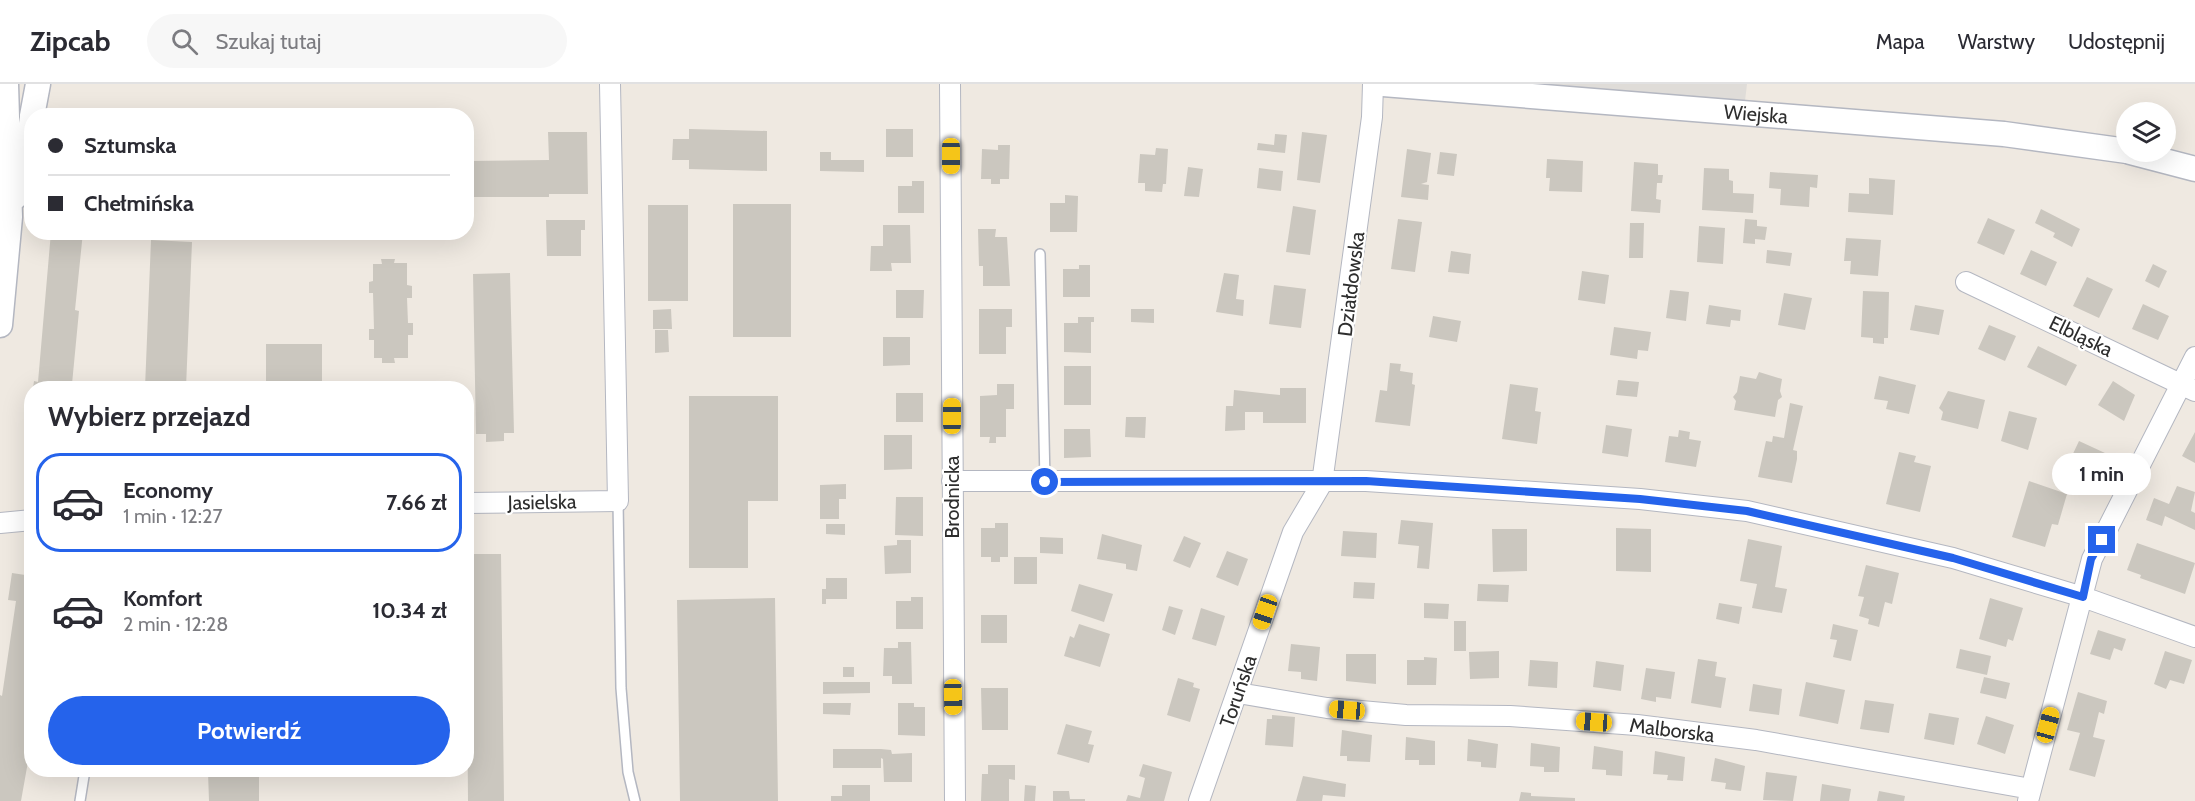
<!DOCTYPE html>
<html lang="pl">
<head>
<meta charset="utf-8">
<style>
  body { margin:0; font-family:Cabin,sans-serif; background:#f7f7f7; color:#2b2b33; height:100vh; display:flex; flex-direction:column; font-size:22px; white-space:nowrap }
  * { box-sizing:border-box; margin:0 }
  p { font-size:20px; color:#7c7c81 }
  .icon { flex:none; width:33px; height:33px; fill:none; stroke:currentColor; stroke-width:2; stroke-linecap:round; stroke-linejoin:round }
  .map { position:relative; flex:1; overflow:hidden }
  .panel { position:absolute; left:24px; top:297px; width:450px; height:396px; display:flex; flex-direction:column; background:#fff; border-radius:24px; box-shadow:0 6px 24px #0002 }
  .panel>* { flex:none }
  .hud { position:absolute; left:24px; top:24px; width:450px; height:132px; border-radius:24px; box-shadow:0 6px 24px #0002; display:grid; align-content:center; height:132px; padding:0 24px; background:#fff }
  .tools { position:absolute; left:2116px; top:18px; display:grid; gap:12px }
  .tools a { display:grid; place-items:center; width:60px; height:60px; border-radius:50%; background:#fff; box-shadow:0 6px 24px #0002; font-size:30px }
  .end { position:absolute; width:27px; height:27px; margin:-14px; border:8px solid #2563eb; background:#fff; box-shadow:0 0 0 3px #fff }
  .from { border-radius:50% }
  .bubble { position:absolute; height:42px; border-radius:21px; background:#fff; box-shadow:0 6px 24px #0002; font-size:20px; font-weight:700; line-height:42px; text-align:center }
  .car { position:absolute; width:18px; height:36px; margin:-18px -9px; border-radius:8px; box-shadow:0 0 4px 2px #0007; background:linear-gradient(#f5c518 24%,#345 0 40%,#f5c518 0 76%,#345 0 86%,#f5c518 0) }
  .hud b { display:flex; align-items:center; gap:21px; height:57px; font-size:22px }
  .hud b+b { border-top:2px solid #e1e1e2 }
  .hud i { width:15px; height:15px; background:#2b2b33 }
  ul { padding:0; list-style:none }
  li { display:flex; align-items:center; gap:18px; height:99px; margin:0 12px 9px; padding:0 12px; border:3px solid transparent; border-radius:24px }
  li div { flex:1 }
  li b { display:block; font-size:22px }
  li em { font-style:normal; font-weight:700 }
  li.on { border-color:#2563eb }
  li>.icon { width:54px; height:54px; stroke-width:1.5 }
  h2 { padding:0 24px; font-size:27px; line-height:72px }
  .button { display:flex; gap:12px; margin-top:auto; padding:12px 24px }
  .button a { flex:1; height:69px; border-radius:36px; background:#2563eb; color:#fff; font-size:24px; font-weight:700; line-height:69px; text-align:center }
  header { display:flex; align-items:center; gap:36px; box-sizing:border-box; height:84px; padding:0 30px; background:#fff; border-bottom:2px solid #e1e1e2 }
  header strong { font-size:28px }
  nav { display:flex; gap:33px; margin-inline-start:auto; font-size:21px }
  .search { width:420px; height:54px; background:#f7f7f7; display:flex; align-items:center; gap:15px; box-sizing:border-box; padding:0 21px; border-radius:33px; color:#7c7c81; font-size:22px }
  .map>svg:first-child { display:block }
  .plaza { fill:#dfdcd8 }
  .building { fill:#cbc7bf }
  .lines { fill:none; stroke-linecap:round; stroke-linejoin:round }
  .service-casing { stroke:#b4b7c1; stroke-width:12 }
  .minor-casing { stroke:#b4b7c1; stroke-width:22 }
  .tertiary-casing { stroke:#b4b7c1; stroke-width:27 }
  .service { stroke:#fff; stroke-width:9 }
  .minor { stroke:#fff; stroke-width:20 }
  .tertiary { stroke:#fff; stroke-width:24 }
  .route { stroke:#2563eb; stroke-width:8 }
  .labels { text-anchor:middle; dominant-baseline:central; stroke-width:4.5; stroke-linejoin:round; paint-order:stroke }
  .street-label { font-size:20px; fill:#2e2e2e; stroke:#fff }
</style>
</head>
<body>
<header>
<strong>Zipcab</strong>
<div class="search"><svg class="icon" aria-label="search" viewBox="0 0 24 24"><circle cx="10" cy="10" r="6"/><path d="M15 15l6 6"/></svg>Szukaj tutaj</div>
<nav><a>Mapa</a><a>Warstwy</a><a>Udostępnij</a></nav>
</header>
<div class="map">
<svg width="2195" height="717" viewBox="0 0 2195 717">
  <rect width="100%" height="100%" fill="#efe9e1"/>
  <path class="plaza" d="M1501 0H1747L1745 17Z"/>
  <path class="building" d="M689 45 767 47V87L689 85V76H672L673 55H689Z
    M886 45H913V73H886Z
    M548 48H587L588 110H549V113H469V108H466V71H469V77L549 76Z
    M1302 48 1327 51 1320 99 1297 96Z
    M1275 50 1287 51 1285 69 1257 66 1258 59 1274 61Z
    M998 61H1010L1009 95H1000V100H991V95H981L982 65 998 66Z
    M1156 64 1168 65 1166 100H1163L1162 108 1145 107V99H1138L1140 70 1155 71Z
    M1407 65 1431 69 1427 98 1421 100 1429 101 1428 116 1401 113Z
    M820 68H831V76H864V88L820 87Z
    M1440 68 1457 70 1454 92 1437 90Z
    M1547 75 1583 77 1582 108 1549 107 1550 94H1546Z
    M1634 78 1658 80V91H1663L1662 99H1657L1656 115 1661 116 1660 129 1631 127Z
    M1188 83 1203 85 1199 113 1184 112Z
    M1259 84 1283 87 1281 107 1257 104Z
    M1704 84 1729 85V96L1733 97V109L1754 110 1753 129 1702 126Z
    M1770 88 1818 91 1817 104 1810 103 1809 123 1780 121 1781 105 1769 104Z
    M1869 94 1895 96 1893 131 1848 128 1849 109 1869 110Z
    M912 97H924V129H898V102H912Z
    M1065 111 1078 112 1077 148H1050V119H1065Z
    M733 120H791V253H733Z
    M648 121H688V217H648Z
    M1293 122 1316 126 1310 171 1286 168Z
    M2041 125 2080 145 2072 163 2053 153 2055 149 2035 139Z
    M1988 134 2015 146 2004 171 1977 159Z
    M1398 135 1422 138 1415 188 1391 185Z
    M1745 135 1757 136V142L1767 143 1765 156 1755 155V160L1743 159Z
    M546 136H585V146H581V172H547Z
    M1630 139H1644L1643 174H1629Z
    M883 141H910L911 179H891L892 187H870L871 162H883Z
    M1699 142 1725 144 1723 180 1697 178Z
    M978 145H996L995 153H1007L1010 202H983V182H979Z
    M51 148H83L75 226 79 227 72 300 75 301V304H33L34 297 38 298Z
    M1846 154 1881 156 1878 192 1850 190 1851 177H1844Z
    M151 156 192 158 186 304H145Z
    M1767 166 1792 169 1790 182 1766 179Z
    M2031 166 2057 178 2046 202 2020 190Z
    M1451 167 1471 170 1469 190 1448 188Z
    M381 175H395L394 179H407V201L412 202V214H407L408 239H413V251H408V274H394L395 279H382V274H374V256H369V245H374L373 209H369V198L373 197V180H382Z
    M2153 180 2167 187 2159 204 2145 197Z
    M1079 181H1090V213H1063V185H1079Z
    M1582 187 1609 191 1605 220 1578 216Z
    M510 189 514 349H504V357L486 358V350H476L473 190Z
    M1224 189 1239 191 1236 215 1244 216 1243 232 1216 228Z
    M2087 193 2113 205 2099 234 2073 222Z
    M1274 201 1306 205 1301 244 1269 240Z
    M896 206H924L923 234H896Z
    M1670 206 1689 208 1686 237 1666 234Z
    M1863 207 1889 208 1888 254H1884V260L1873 259V254L1861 253Z
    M1784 209 1812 214 1805 246 1778 241Z
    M2143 220 2169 232 2158 256 2132 245Z
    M1709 221 1741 226 1740 237 1731 236 1730 243 1706 240Z
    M1915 221 1944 226 1939 251 1910 246Z
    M671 225 672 245H653V226Z
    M979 225H1012V243H1006V270H979Z
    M1131 225H1154V239L1131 238Z
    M1433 232 1461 237 1457 258 1429 253Z
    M1078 233H1094V238H1091V269L1064 268V239H1078Z
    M1989 241 2016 252 2005 277 1978 265Z
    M1614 243 1651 248 1648 267 1638 266 1637 275 1610 271Z
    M655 246H668L669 268 655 269Z
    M883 253H910V281L883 282Z
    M266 260H322V304H266Z
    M2038 262 2077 281 2066 302 2027 283Z
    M1390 279 1401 280 1400 287 1413 289 1412 300 1415 301 1410 342 1375 338 1380 306 1387 307Z
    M1064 282H1091V321H1064Z
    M1759 288 1782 295 1780 307 1782 313 1778 316 1775 333 1734 326 1736 317 1733 313 1737 308 1740 292 1756 295Z
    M1879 292 1916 301 1909 330 1886 325 1888 317 1874 315Z
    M1618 296 1639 298 1637 313 1616 311Z
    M2113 297 2135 311 2124 337 2098 321Z
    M997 300H1014V325H1006V353H996V359H989L990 353H980V312L997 311Z
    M1510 300 1538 304 1535 327 1541 328 1537 360 1502 355Z
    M1280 304H1306V339H1263V328H1245V346L1225 347 1226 322H1233L1234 306 1280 311Z
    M1948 307 1985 316 1978 345 1941 336 1943 328 1939 324Z
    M896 309H923V338H896Z
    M689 312H778V417H748V484H689Z
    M1790 319 1803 322 1793 366 1797 367V375L1792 399 1758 393 1766 357 1772 358 1773 352 1784 354Z
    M2009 327 2037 334 2028 366 2001 357Z
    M1126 333H1146L1145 354 1125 353Z
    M1606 341 1632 345 1628 373 1602 369Z
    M1064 345H1090L1091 373 1064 374Z
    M1679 346 1690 348 1689 355 1701 357 1696 383 1665 378 1669 352 1678 353Z
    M2195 348V379L2182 372Z
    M884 351H912V385L884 386Z
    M2079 357 2105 369 2088 405 2062 393Z
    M1899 368 1916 372 1914 378 1931 382 1920 428 1886 420Z
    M2029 397 2067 410 2058 441 2052 440 2045 463 2012 453Z
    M846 400V415H839V435H820V401Z
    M2177 402 2195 408 2191 427 2195 429V446L2165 432 2162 442 2146 436 2154 414 2169 420Z
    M896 413H923V452L895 451Z
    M1401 436 1433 439 1429 485 1417 484 1419 462 1398 460Z
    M995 439H1008V473H1000V478H991V473H981V444H995Z
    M826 440H845V451L826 450Z
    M1616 444 1651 445V488L1616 487Z
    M1492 445H1527V487L1493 488Z
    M1343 447 1377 449 1376 474 1341 472Z
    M1102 450 1142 461 1137 487 1126 485V480L1097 475Z
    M1184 452 1201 459 1190 484 1173 477Z
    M1040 453 1063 454V470L1040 469Z
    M1748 455 1782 462 1775 503 1787 505 1782 529 1752 524 1757 500 1740 497Z
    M897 456H911V489L885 490 884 462 897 461Z
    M2137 459 2195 479 2185 510 2140 494 2141 491 2127 486Z
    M1227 467 1248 475 1238 502 1216 493Z
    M466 470H501L504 717H468Z
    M1014 473H1037V500H1014Z
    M1866 481 1899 489 1892 520 1885 518 1879 543 1868 540 1869 535 1859 532 1864 513 1858 512Z
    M12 489 32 492V655L21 717H0V611L2 612 16 517 8 516Z
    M826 494H847V515H826V520H822V505H826Z
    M1354 498 1375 499 1374 515 1353 514Z
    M1079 500 1113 510 1104 538 1071 527Z
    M1478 500 1509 501 1508 518 1477 517Z
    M911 513H923V545H896V517H911Z
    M775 514 778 717H680L677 516Z
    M1990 514 2023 524 2013 557 2008 555 2006 563 1979 555Z
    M1424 519 1449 520 1448 535 1424 534Z
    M1719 519 1742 523 1739 540 1716 535Z
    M1169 522 1183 526 1175 551 1162 546Z
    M1201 524 1225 532 1216 562 1192 555Z
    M981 531H1007V559H981Z
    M1454 537H1466V567H1454Z
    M1079 540 1110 550 1100 583 1064 572 1070 552 1074 554Z
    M1833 540 1858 546 1851 577 1833 573 1837 556 1830 555Z
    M2098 546 2126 555 2122 567 2114 564 2110 576 2090 570Z
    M898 558H911L912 600H892V592H883L884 564H898Z
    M1291 560 1320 563 1317 597 1301 595V588L1288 587Z
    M1960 565 1991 572 1987 591 1956 584Z
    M1499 567V594L1470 595 1469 568Z
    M2165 567 2192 576 2184 600 2170 596 2166 605 2154 600Z
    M1346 570H1376V600L1346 597Z
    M1424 573 1437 574 1436 601H1407V576H1424Z
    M1698 575 1717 578 1715 592 1726 594 1721 624 1691 619Z
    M1530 576 1558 578 1557 604 1528 602Z
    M1596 577 1624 581 1621 607 1593 603Z
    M843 583H854V593H843Z
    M1646 584 1675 588 1671 615 1656 613V618L1641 615Z
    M1984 593 2010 599 2006 615 1980 609Z
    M1178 594 1194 599 1193 603 1200 605 1190 638 1167 631Z
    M823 598H870V609L823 610Z
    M1806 598 1845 606 1838 640 1799 632Z
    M1753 600 1782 605 1779 631 1749 627Z
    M981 604H1008V646H982Z
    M2078 608 2107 617 2104 630 2099 628 2093 653 2105 656 2095 693 2069 686 2080 649 2067 646Z
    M1865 616 1894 620 1889 649 1860 645Z
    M823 619H851L850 631 823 630Z
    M898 619H914V623H925V652L898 651Z
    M1929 629 1959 634 1954 661 1924 655Z
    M1272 631 1295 633 1293 663 1265 661 1267 635H1272Z
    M1986 632 2014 641 2005 670 1977 660Z
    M1066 640 1092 647 1088 660 1094 661 1089 679 1057 670Z
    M1342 646 1372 651 1370 678 1347 677V672H1340Z
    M1406 653 1435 657V681H1419V676H1405Z
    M1468 655 1498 660 1496 684 1481 683V678L1467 677Z
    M1531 659 1560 663 1559 688H1544V683L1530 682Z
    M1594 662 1623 667 1622 692 1606 691V686L1592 685Z
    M833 665H881L891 666 892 670 912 669V698H884L883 675 881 674V684H833Z
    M1655 667 1685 673 1683 697 1667 696 1668 691 1653 690Z
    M1715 674 1745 682 1741 707 1725 705 1726 699 1711 697Z
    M1143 680 1172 688 1164 717H1126L1128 711 1140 714 1145 694 1139 692Z
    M988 681H1015V696L1009 695V717H981L982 690H988Z
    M204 686H263V688H259V717H209L208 688H204Z
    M1766 688 1797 692 1793 717 1763 716Z
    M1303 692 1346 700 1345 713 1323 711 1322 717H1296Z
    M1822 700 1851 705 1849 717H1820Z
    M842 701H870V717H831V712H842Z
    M1025 701 1036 702 1035 717H1024Z
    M1053 707H1069L1070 715H1085V717H1053Z
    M1879 707 1905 712 1904 717H1877Z
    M1521 708 1531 709V712L1575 714V717H1519Z"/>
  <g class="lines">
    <g class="service-casing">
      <path id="service" d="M1040 170 1045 397
        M618 417 621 604 628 688 635 717
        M80 717 85 686"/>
    </g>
    <g class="minor-casing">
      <path id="minor" d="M950 0 955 717
        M1966 198 2195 307
        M952 397H1366L1640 415 1747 427 1953 474 2083 513 2195 553
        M466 419 618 417 610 0
        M0 439 32 436
        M1238 609 1327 624 1406 631 1510 632 1637 641 1756 656 2031 705
        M1199 717 1293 448 1322 399 1372 33 1373 0
        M2028 717 2092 475 2195 273"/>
    </g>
    <g class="tertiary-casing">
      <g id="tertiary">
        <path id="s1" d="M1383 0 2004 50 2127 67"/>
        <path d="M32 32 38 0"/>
        <path d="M2130 68 2195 85"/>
        <path d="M15 113 25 76 32 34"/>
        <path d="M0 241 10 133 6 0"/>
      </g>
    </g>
    <use href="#service" class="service"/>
    <use href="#minor" class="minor"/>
    <use href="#tertiary" class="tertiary"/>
  </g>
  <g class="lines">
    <path class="route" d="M1045 398 1366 397 1640 415 1747 427 1953 474 2083 513 2091 475 2102 456"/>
  </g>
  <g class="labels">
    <g class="street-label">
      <text stroke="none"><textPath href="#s1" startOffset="374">Wiejska</textPath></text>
      <text transform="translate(1351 200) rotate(-83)">Działdowska</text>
      <text transform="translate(2081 252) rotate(26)">Elbląska</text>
      <text transform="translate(952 413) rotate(-90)">Brodnicka</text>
      <text transform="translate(542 418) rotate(-1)">Jasielska</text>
      <text transform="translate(1238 607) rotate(-71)">Toruńska</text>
      <text transform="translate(1672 646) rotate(7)">Malborska</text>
    </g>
  </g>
</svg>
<div class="tools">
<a><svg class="icon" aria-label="layers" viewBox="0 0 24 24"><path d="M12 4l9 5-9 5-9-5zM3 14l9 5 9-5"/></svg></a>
</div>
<i class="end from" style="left:1045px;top:398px"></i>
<i class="end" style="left:2102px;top:456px"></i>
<div class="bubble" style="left:2052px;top:369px;width:99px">1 min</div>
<i class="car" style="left:951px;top:72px;rotate:180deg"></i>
<i class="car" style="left:952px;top:332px;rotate:0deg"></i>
<i class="car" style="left:1265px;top:528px;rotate:199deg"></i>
<i class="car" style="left:953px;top:613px;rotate:179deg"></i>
<i class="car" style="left:1347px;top:626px;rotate:275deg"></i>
<i class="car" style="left:1594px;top:638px;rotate:274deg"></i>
<i class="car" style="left:2048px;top:641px;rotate:15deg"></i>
<div class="hud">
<b><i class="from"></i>Sztumska</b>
<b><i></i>Chełmińska</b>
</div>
<section class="panel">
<h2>Wybierz przejazd</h2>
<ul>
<li class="on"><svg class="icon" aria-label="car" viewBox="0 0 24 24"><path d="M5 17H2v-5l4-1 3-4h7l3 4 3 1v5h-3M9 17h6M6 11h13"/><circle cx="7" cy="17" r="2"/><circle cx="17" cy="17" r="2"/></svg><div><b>Economy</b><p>1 min · 12:27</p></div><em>7.66 zł</em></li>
<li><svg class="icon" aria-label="car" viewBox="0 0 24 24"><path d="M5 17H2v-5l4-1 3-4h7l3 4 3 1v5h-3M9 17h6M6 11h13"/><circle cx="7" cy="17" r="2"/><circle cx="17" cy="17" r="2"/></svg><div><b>Komfort</b><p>2 min · 12:28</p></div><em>10.34 zł</em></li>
</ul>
<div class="button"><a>Potwierdź</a></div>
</section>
</div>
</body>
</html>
